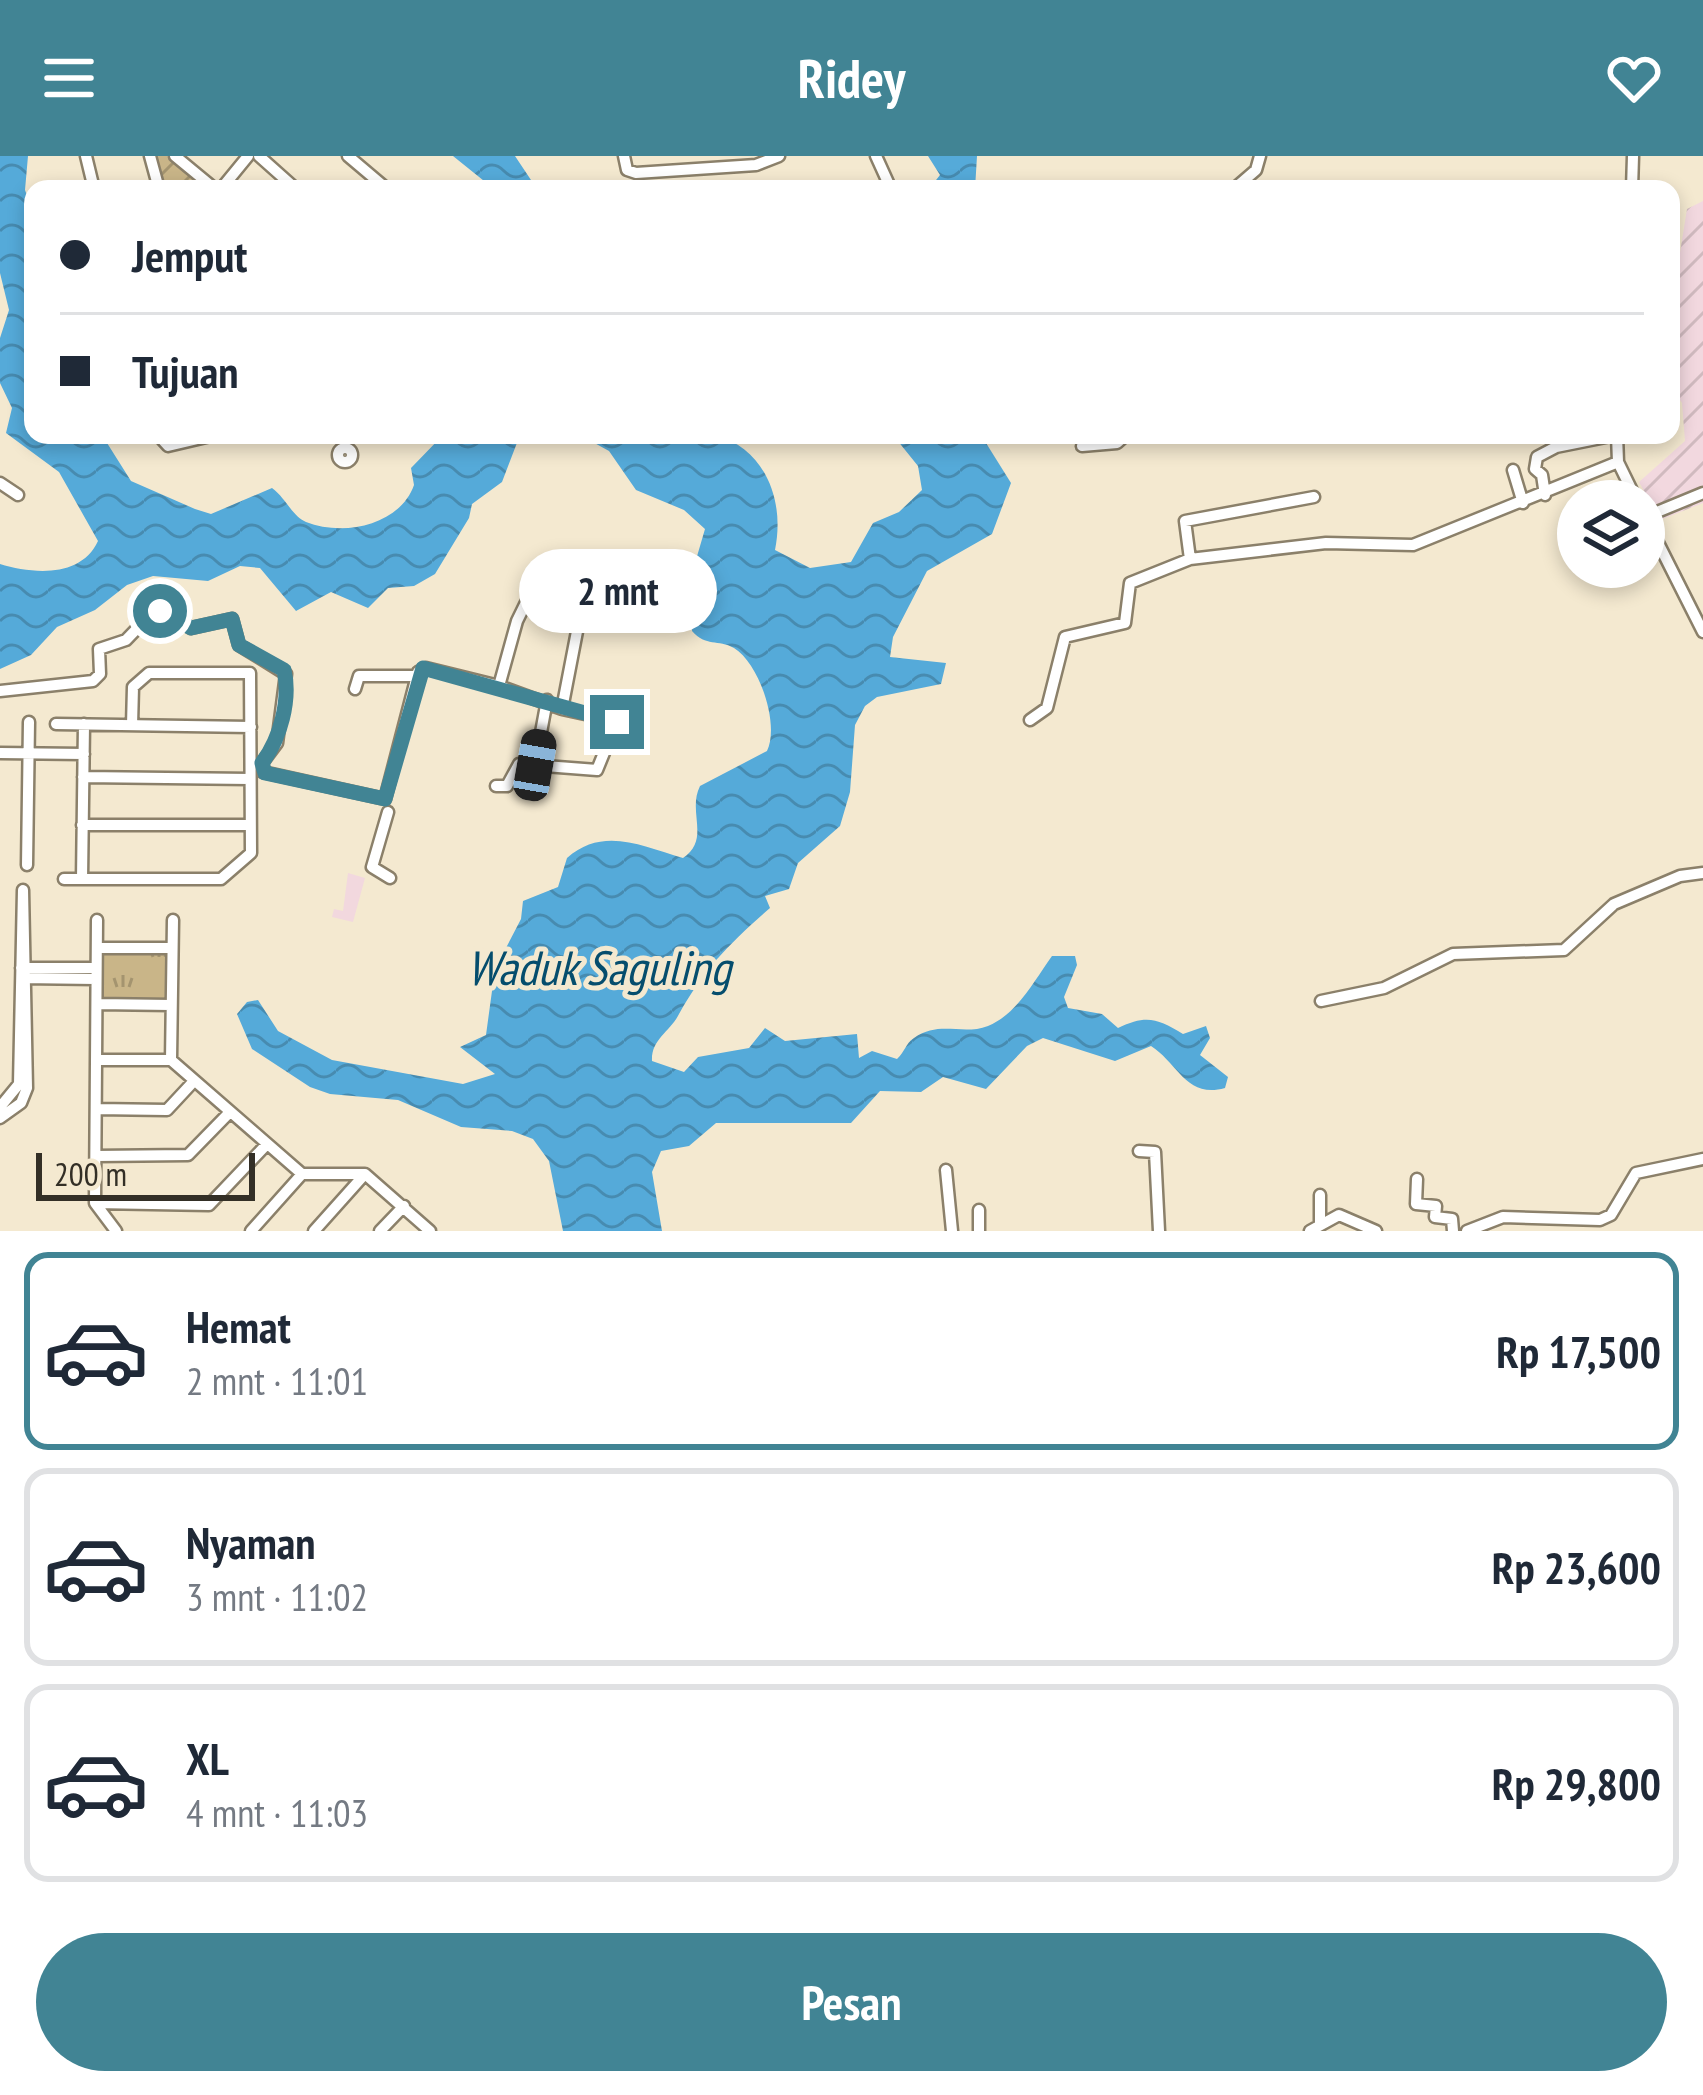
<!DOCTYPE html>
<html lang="id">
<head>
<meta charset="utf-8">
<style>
  body { margin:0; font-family:"PT Sans Narrow",sans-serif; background:#f2f2f3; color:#1f2937; height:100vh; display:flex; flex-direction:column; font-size:45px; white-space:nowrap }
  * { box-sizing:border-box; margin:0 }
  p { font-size:39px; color:#747a83 }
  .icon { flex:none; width:66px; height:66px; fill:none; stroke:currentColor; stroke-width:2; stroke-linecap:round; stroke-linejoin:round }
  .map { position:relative; height:1075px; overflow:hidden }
  .panel { display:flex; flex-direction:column; background:#fff; flex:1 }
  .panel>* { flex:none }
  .guide { position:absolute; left:24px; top:24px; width:1656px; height:264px; border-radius:24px; box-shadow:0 6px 18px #0003; display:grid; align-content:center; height:264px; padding:0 36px; background:#fff }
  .buttons { position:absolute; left:1557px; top:324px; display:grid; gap:24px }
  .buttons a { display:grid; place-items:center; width:108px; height:108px; border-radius:50%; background:#fff; box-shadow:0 6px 18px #0003; font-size:60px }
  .scale { position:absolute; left:36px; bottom:30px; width:219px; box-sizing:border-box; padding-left:12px; border:6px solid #332f26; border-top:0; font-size:33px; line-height:42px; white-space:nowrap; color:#332f26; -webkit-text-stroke:9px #f4e9d0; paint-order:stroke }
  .end { position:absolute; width:54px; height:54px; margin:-27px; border:15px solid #418494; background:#fff; box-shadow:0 0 0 6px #fff }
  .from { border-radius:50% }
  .bubble { position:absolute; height:84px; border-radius:42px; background:#fff; box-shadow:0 6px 18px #0003; font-size:39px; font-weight:600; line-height:84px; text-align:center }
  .car { position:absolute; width:36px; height:72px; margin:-36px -18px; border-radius:15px; box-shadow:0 0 9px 3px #0007; background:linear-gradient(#222 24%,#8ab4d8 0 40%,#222 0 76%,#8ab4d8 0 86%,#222 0) }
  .guide b { display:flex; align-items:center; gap:42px; height:114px; font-size:45px }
  .guide b+b { border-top:3px solid #e0e1e3 }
  .guide i { width:30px; height:30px; background:#1f2937 }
  ul { padding:21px 0 0; list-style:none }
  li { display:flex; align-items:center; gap:36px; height:198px; margin:0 24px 18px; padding:0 12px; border:6px solid #e0e1e3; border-radius:24px }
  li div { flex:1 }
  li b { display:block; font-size:45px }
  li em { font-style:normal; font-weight:600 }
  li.selected { border-color:#418494 }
  li>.icon { width:108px; height:108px; stroke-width:1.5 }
  .cta { display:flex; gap:24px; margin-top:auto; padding:24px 36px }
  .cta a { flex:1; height:138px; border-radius:72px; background:#418494; color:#fff; font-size:48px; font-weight:600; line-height:138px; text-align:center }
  header { display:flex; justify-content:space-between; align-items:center; height:156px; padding:0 36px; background:#418494; color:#fff; font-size:54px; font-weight:600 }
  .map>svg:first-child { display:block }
  .industrial { fill:url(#industrial-furrows) }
  .education { fill:#f2d8de }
  .park { fill:url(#park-tufts) }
  .garden { fill:url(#garden-furrows) }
  .water { fill:url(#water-waves) }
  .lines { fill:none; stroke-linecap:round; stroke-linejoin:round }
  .minor-casing { stroke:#8b806a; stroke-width:15 }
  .minor { stroke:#fff; stroke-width:10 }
  .route { stroke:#418494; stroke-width:15 }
  .labels { text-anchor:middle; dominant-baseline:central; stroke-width:10; stroke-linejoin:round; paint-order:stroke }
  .water-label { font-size:48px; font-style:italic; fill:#054d6d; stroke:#f4e9d0 }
</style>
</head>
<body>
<header><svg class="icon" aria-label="menu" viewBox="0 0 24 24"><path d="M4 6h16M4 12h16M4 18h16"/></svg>Ridey<svg class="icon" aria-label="heart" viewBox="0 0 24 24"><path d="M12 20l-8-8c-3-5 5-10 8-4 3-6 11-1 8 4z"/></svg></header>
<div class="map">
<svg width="1703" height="1075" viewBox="0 0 1703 1075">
  <defs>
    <pattern id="industrial-furrows" width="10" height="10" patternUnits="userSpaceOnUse" patternTransform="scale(3)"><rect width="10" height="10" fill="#f2d8df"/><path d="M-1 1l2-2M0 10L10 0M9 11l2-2" fill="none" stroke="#d0babf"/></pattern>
    <pattern id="park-tufts" width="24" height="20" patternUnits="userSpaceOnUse" patternTransform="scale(3)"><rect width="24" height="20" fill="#c9b588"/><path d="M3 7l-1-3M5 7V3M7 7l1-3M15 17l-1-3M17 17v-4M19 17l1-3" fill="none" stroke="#a4946f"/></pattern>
    <pattern id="garden-furrows" width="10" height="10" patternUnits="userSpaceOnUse" patternTransform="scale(3)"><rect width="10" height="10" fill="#c9b588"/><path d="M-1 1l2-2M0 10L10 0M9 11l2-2" fill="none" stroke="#a4946f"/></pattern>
    <pattern id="water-waves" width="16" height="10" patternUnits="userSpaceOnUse" patternTransform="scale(3)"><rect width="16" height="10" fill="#55aad9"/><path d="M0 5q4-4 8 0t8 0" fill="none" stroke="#478bb0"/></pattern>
  </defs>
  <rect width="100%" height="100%" fill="#f4e9d0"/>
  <path class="industrial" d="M1703 45V347L1660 364 1639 326 1685 285 1682 247 1671 231V153L1687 53Z"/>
  <path class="education" d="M348 717 365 722 353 766 332 761 334 753 343 755Z"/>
  <path class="park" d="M169 795V845H101V796Z"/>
  <path class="garden" d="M157 0H167L207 32 165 33Z"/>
  <path class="water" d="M0 0H28L25 34 33 57V279H102L131 325 195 353 211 358 272 332C285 341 292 360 306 366 344 381 400 369 414 329L411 312 443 279H520L502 326 472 348 469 362 435 418 414 430 388 432 368 452 331 436 296 455 260 412 240 410 208 425 153 420 127 429 95 454 57 471 31 499 0 513V408C33 418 81 422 98 385L59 316 6 277 12 252 0 227V182L9 154 0 117Z
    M453 0H515L537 33H494Z
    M928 0H977L975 33H929L940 19Z
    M580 279H716C766 294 785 345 775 394L810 412 851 406 873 367 899 356 922 334 918 310 893 279H981L1011 327 992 378 927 415 893 481 890 501 946 507 941 528 877 541 865 550 855 569 850 636 840 670 798 707 789 733 765 740 770 752C730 787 705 812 679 858 670 876 651 883 652 905L684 916 698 901 749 892 765 872 785 885 857 878 859 902 872 895 897 903C905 896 905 888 914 882 940 864 962 880 988 870 1017 858 1034 825 1052 800H1075L1077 809 1064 841 1068 852 1102 858 1118 872C1147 858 1158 863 1183 878L1206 870 1210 882 1200 899 1228 921 1225 932C1186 943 1178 907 1151 890L1115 905 1043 882 1027 890 986 933 943 921 921 936 880 935 851 967H716L689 990 661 995 652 1016 662 1075H563L549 1005 533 983 512 975 461 971 398 944 330 938 310 931 252 893 237 858 247 846 258 844 278 875 332 904 463 928 495 918 460 891 486 879 495 813 521 763 523 745 558 731 567 702C603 670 642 690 683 702 711 683 687 656 700 630L767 595C780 568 759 507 734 492 718 483 706 491 692 475L693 459 710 441 693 414 705 373 684 354 636 334 609 295Z"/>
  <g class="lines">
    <g class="minor-casing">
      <path id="minor" d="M86 0 94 33
        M150 0 159 33
        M175 0 215 33
        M259 0 296 33
        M348 0 387 33
        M624 0 627 14 636 17 756 9 779 0
        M876 0 891 33
        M221 33 248 0
        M1234 33 1256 14 1260 0
        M1632 33 1633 0
        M158 279 168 290 215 279
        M1617 279 1618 306 1637 345
        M1082 290 1117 287 1126 279
        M338 299a7 7 0 1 1 14 0a7 7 0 1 1-14 0Z
        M1513 314 1523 347
        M0 327 18 339
        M1545 339 1542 319 1535 313 1537 301 1556 291 1616 279
        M1314 341 1185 365 1190 403 1326 387 1413 389 1618 306
        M1644 359 1703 476
        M1645 361 1703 337
        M499 530 562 553 579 465
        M355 533 359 520H416
        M0 535 93 525 100 518 99 493 126 484 153 456H167L191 472 232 463 239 489 286 518 277 587 262 607 263 616 385 643 418 516 426 512 499 530 517 465 540 418
        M1030 564 1047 552 1065 481 1125 467 1130 427 1190 403
        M56 568 251 571
        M0 597 84 598
        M535 609 547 544
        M83 621 250 623
        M496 630H507L519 608 597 614 617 565 562 553
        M388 656 372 711 390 722
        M82 669H250
        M27 709 29 566
        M64 723H221L251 697 250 517H149L133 531 132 569
        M82 723 84 568
        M97 764 95 1047 116 1075
        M173 764 171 904 302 1018H365L430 1075
        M97 792H171
        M21 812H96
        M22 822 96 823
        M1321 845 1384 832 1453 798 1564 794 1614 748 1680 720 1703 717
        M97 848 171 849
        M96 904H171
        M0 951 19 928 23 734 27 932 21 947 0 962
        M96 953 167 954 194 925
        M1139 995 1155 996 1159 1075
        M96 1000 188 999 230 956
        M946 1014 952 1075
        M1417 1023 1416 1048 1436 1050 1435 1061 1452 1063 1453 1075
        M1320 1039V1067
        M95 1047 209 1049 267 988
        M979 1054V1075
        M251 1075 302 1018
        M314 1075 365 1018
        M380 1075 404 1050
        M1310 1075 1339 1059 1376 1075
        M1467 1075 1503 1061 1600 1064 1611 1059 1636 1017 1703 1003"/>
    </g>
    <use href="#minor" class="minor"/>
  </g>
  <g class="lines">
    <path class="route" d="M160 455 191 472 232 463 239 489 284 514C291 544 280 583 262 607L265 617 385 643 423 512 617 566"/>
  </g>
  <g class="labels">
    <g class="water-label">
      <text x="599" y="811">Waduk Saguling</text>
    </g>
  </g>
</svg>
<div class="buttons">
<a><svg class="icon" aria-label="layers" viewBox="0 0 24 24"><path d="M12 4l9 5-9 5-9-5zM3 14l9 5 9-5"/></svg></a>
</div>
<div class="scale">200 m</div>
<i class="end from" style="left:160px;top:455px"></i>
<i class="end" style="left:617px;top:566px"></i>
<div class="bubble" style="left:519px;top:393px;width:198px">2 mnt</div>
<i class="car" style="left:535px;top:609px;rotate:10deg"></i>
<div class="guide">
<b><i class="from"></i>Jemput</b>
<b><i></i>Tujuan</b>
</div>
</div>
<section class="panel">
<ul>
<li class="selected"><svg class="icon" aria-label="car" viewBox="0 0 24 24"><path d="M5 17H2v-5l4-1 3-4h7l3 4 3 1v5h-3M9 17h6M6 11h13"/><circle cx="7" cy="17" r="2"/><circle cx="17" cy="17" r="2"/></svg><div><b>Hemat</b><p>2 mnt · 11:01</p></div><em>Rp 17,500</em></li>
<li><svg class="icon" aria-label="car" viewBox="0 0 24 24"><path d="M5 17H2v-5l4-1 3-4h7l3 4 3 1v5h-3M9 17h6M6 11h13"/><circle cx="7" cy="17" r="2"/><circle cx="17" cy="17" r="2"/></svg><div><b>Nyaman</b><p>3 mnt · 11:02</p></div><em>Rp 23,600</em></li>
<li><svg class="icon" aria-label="car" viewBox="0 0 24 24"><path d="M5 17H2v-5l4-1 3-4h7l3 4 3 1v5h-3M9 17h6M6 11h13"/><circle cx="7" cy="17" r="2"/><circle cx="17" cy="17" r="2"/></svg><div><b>XL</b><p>4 mnt · 11:03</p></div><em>Rp 29,800</em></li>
</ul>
<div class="cta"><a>Pesan</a></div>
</section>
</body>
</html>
